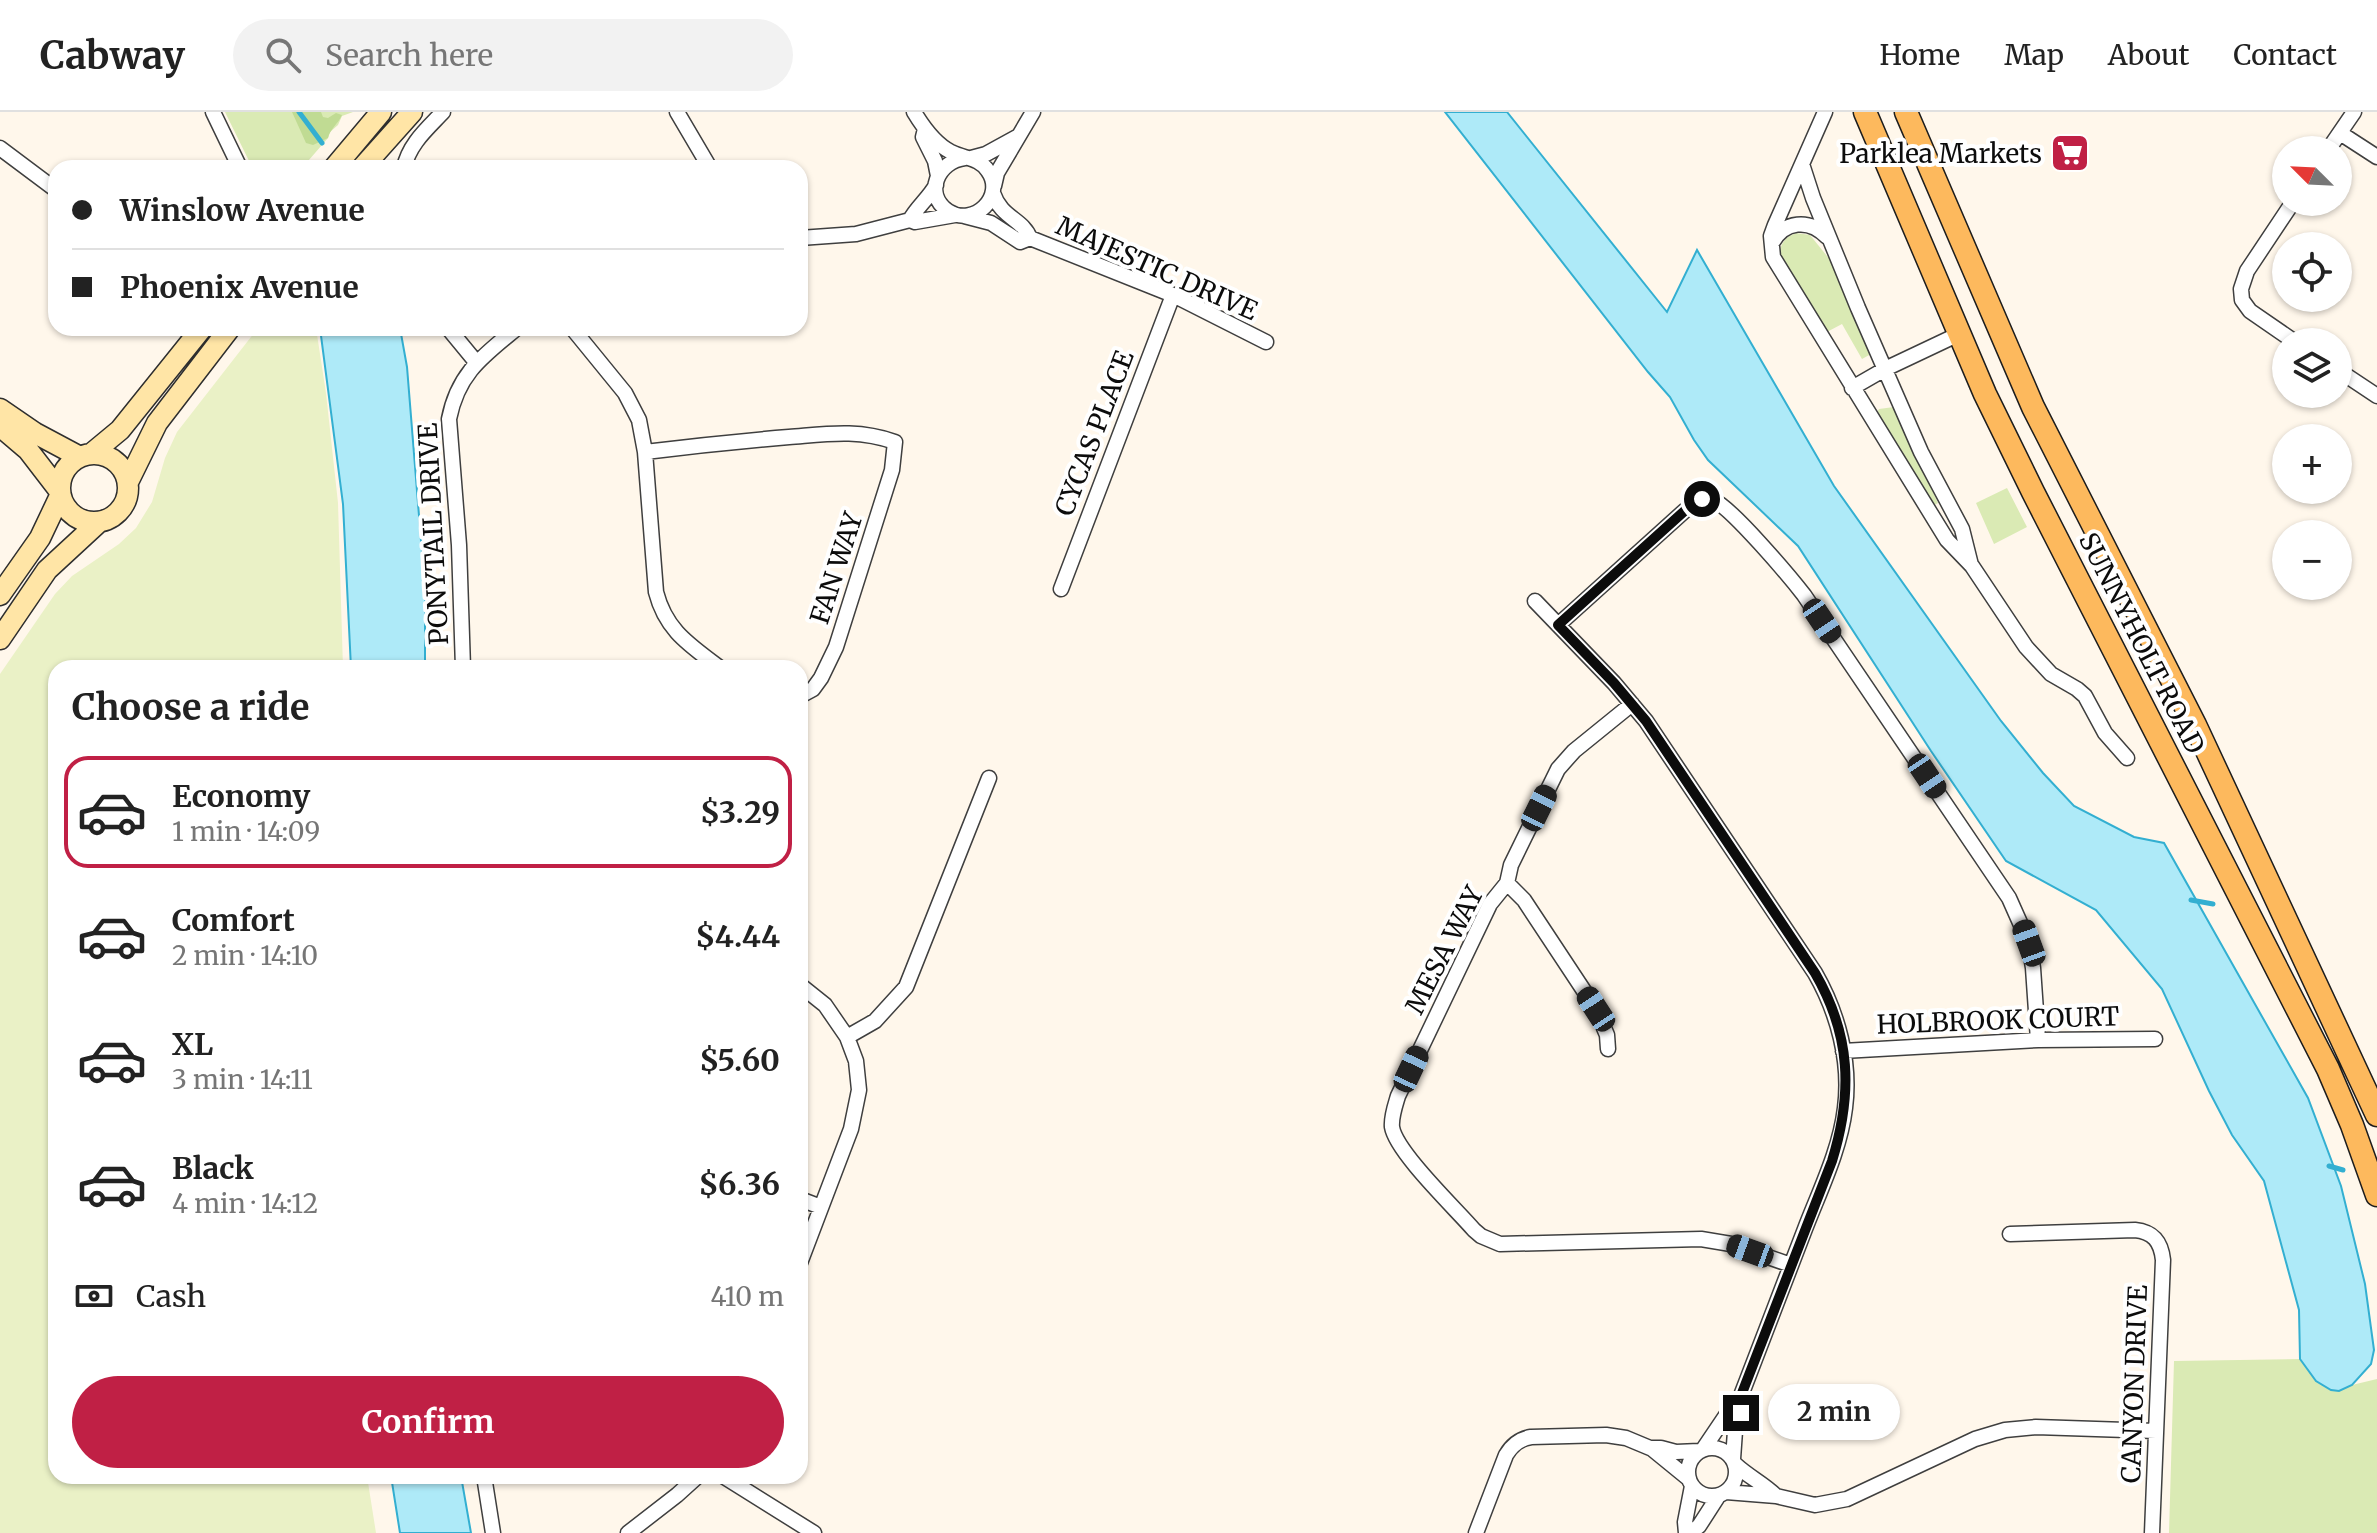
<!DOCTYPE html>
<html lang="en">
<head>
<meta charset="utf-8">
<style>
  body { margin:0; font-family:Merriweather,serif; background:#f2f2f2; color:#222; height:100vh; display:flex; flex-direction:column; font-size:30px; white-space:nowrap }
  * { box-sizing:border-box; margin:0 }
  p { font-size:26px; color:#767676 }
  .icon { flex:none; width:44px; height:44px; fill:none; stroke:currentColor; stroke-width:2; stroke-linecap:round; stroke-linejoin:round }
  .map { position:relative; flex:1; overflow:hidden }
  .details { position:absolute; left:48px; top:548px; width:760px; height:824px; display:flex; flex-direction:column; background:#fff; border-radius:24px; box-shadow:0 2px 6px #0004 }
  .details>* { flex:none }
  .banner { position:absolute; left:48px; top:48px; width:760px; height:176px; border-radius:24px; box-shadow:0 2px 6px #0004; display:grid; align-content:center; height:176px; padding:0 24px; background:#fff }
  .needle { width:52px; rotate:294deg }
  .controls { position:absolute; left:2272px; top:24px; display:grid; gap:16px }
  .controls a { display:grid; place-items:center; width:80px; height:80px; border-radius:50%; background:#fff; box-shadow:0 2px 6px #0004; font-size:40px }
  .end { position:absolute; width:36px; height:36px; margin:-18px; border:10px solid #0c0c0c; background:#fff; box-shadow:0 0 0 4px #fff }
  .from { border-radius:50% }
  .bubble { position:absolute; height:56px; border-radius:28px; background:#fff; box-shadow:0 2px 6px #0004; font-size:26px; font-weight:700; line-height:56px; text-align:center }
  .car { position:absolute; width:24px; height:48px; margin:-24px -12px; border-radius:10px; box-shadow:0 0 6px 2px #0007; background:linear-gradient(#222 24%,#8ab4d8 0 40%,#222 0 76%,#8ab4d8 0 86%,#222 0) }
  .banner b { display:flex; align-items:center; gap:28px; height:76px; font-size:30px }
  .banner b+b { border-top:2px solid #e0e0e0 }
  .banner i { width:20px; height:20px; background:#222 }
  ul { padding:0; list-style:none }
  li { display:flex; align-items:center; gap:24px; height:112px; margin:0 16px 12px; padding:0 8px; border:4px solid transparent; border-radius:24px }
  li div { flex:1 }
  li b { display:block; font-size:30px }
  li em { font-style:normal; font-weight:700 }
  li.selected { border-color:#c02045 }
  li>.icon { width:72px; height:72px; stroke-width:1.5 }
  h2 { padding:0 24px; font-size:36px; line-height:96px }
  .pay { display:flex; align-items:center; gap:20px; height:88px; padding:0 24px; font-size:30px }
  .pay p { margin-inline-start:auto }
  .primary-button { display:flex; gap:16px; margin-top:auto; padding:16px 24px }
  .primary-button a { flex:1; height:92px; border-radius:48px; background:#c02045; color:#fff; font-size:32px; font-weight:700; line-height:92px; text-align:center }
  header { display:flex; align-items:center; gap:48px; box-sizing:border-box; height:112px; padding:0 40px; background:#fff; border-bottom:2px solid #e0e0e0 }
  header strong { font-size:38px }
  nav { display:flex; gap:44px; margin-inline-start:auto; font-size:28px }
  .search { width:560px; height:72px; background:#f2f2f2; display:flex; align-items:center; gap:20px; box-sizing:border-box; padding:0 28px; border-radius:44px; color:#767676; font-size:30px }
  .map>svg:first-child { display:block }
  .green { fill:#daeab4 }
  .forest { fill:#c0db93 }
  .pitch { fill:#eaf1c6 }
  .water { fill:#aeeaf8; stroke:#33afd1; stroke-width:2 }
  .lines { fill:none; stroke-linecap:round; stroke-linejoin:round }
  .stream { stroke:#33afd1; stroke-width:5 }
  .street-casing { stroke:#3f3f3f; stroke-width:17 }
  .secondary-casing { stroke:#2e2e2e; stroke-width:23 }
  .primary-casing { stroke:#1d1d1d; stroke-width:25 }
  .street { stroke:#fff; stroke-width:14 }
  .secondary { stroke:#ffe5a6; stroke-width:20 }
  .primary { stroke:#fdb95d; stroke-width:22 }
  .route { stroke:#0c0c0c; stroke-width:10 }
  .labels { text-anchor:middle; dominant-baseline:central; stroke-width:8; stroke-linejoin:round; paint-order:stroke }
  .poi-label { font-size:26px; fill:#0c0c0c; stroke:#fff; text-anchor:end }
  .street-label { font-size:26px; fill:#0c0c0c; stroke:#fff }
</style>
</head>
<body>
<header>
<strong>Cabway</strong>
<div class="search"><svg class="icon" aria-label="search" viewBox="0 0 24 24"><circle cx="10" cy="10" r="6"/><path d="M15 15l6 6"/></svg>Search here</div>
<nav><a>Home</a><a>Map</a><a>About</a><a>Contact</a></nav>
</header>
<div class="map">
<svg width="2377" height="1421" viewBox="0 0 2377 1421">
  <rect width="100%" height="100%" fill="#fff7eb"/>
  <path class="green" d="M225 0H353L342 4 338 13 330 20 328 26 302 56H255L251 53Z
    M1796 121 1810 123 1831 149 1871 242 1862 247 1842 212 1825 221 1779 144C1780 132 1785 125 1796 121Z
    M1894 295 1938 391 1933 394 1876 302 1879 297Z
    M2007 376 2027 415 1994 432 1976 391Z
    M2300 1247 2316 1269 2339 1279 2352 1273 2377 1267V1421H2169L2174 1249Z"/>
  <path class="forest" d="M292 0H321L323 5 328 6 336 1 342 3C338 12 330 17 328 26L313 33 306 31Z"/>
  <path class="pitch" d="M258 216H316L326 281 338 391 343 556H56V1364H367L376 1421H0V562L55 482 72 464 119 432 136 416 152 390 165 346 177 320Z"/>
  <path class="water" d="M1445 0H1507L1667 200 1697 138 1834 374 2001 609 2043 661 2074 694 2134 725 2164 731 2308 986 2341 1074 2365 1172 2374 1238 2371 1252 2352 1273 2339 1279 2331 1278 2316 1269 2300 1247 2299 1198 2264 1069 2232 1023 2209 979 2162 877 2096 798 2006 749 1931 639 1798 434 1708 348 1694 328 1670 285 1648 260Z
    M320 216H400L407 255 425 478V556H351L343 392Z
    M391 1364H461L471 1421H400Z"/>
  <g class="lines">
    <path class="stream" d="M299 0 322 31
      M2191 788 2213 792
      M2329 1054 2343 1058"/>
    <g class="street-casing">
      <path id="street" d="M213 0 240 56
        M677 0 710 56
        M914 0C923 15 935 32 951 40 964 47 979 45 988 59 1006 84 974 116 948 99 923 82 938 49 965 46
        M1825 0 1775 113 1771 124 1773 145 1947 428 1972 454 2026 535 2051 562 2077 577 2085 584 2105 621 2127 646
        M925 17 923 25 935 49 938 64
        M2340 21 2377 45
        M0 36 56 78
        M2328 38 2354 0
        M971 46 986 42 1017 25
        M1802 52 1813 86 1858 196 1921 340 1962 417 1971 453
        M404 56C409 32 427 17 443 0
        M994 74 997 61 1033 0
        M993 81C1001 106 1023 107 1030 126
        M2293 90 2247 159 2241 177 2242 188 2250 199 2295 230
        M964 104 991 111 1020 130 1030 126 1173 183 1266 230
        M910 108C915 97 929 86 936 73
        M800 126 856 122 910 108 915 110 955 103
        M1772 131C1784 109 1809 106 1827 125
        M448 216 476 250
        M572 216 625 281 639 308 645 340 656 480C666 519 690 533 720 556
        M2338 258 2377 284
        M1852 276 1885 257 1959 222
        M645 340C693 334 741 329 789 325 828 322 857 317 895 330L892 358 836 535 821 566 813 577 800 584
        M1061 477 1173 183
        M1535 489 1614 571 1646 609 1815 861C1838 901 1851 950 1845 996 1840 1038 1820 1078 1805 1117 1782 1176 1760 1235 1737 1294L1729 1299 1704 1336
        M1558 513 1690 394C1697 390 1705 385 1713 388 1731 395 1790 465 1804 483L2009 786 2029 831 2033 856 2038 928
        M463 556 459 433 449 307C458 261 483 244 517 216
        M1507 771 1490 792 1398 984C1395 994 1391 1005 1392 1015 1396 1040 1456 1097 1474 1118L1481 1124 1500 1132 1701 1127 1731 1132 1791 1153
        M800 873 825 893 847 925 856 949 859 978 851 1017 800 1151
        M847 925 875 909 906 875 989 666
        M1608 937 1607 923 1596 897 1524 788 1507 771 1511 753 1558 657 1574 639 1632 592
        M1843 939 2038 928 2155 927
        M800 1087 821 1095
        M2010 1122 2135 1118C2153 1120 2161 1129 2163 1148L2152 1421
        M1688 1360a24 24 0 1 1 48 0a24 24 0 1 1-48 0Z
        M1651 1336 1689 1367
        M1733 1347 1735 1319 1741 1301 1737 1294
        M1736 1353C1749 1365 1764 1372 1776 1384
        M484 1364 493 1421
        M723 1364 814 1421
        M1726 1380 1776 1384 1815 1393 1847 1387 1975 1327 2005 1318 2036 1315 2156 1319
        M628 1421 677 1383 698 1364
        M1476 1421 1506 1343C1512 1333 1519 1327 1531 1325L1606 1323 1626 1326 1650 1336H1661L1676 1340 1699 1339
        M1686 1421 1685 1410 1692 1374
        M1690 1421 1699 1414 1719 1383"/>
    </g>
    <g class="secondary-casing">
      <path id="secondary" d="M334 56 381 0
        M362 56 412 0
        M0 297 35 321 80 345
        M0 314 28 338 58 377
        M60 376a34 34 0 1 1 68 0a34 34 0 1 1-68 0Z
        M91 342 120 318 202 216
        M129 368 157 311 230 216
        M0 483 40 426 59 386
        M0 527 47 458 99 410"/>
    </g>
    <g class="primary-casing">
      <path id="primary" d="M1865 0 1985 282 2033 380 2328 957 2352 1013 2377 1083
        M1906 0 2033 295 2195 613 2377 1003"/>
    </g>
    <use href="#street" class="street"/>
    <use href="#secondary" class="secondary"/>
    <use href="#primary" class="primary"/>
  </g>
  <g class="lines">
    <path class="route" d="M1702 387 1690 394 1558 513 1614 571 1646 609 1815 861C1851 923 1853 981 1832 1049L1737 1294 1741 1301"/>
  </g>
  <defs>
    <g id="supermarket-square" transform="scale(2)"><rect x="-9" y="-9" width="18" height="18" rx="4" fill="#c02045" stroke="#fff"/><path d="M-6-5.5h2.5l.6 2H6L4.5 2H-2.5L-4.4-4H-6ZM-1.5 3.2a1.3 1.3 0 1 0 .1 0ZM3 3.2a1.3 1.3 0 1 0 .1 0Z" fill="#fff"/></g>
  </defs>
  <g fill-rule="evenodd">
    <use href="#supermarket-square" x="2070" y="41"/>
  </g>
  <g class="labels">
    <g class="poi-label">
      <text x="2042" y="41">Parklea Markets</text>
    </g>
    <g class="street-label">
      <text transform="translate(1157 156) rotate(24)">MAJESTIC DRIVE</text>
      <text transform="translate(1094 321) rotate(-69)">CYCAS PLACE</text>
      <text transform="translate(433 422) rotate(-93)">PONYTAIL DRIVE</text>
      <text transform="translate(836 456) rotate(-72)">FAN WAY</text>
      <text transform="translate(2142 531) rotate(63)">SUNNYHOLT ROAD</text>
      <text transform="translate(1444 838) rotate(-63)">MESA WAY</text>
      <text transform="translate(1998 908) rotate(-2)">HOLBROOK COURT</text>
      <text transform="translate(2134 1272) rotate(-88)">CANYON DRIVE</text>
    </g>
  </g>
</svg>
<div class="controls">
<a><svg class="needle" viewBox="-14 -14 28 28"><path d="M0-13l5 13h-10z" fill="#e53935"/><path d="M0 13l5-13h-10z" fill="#767676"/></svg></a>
<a><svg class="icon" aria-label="locate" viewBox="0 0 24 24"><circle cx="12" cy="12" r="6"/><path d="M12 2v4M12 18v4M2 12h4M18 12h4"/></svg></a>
<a><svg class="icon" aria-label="layers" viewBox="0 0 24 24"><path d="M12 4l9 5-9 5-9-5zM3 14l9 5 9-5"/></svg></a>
<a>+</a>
<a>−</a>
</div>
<i class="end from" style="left:1702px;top:387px"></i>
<i class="end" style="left:1741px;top:1301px"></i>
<div class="bubble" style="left:1768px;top:1272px;width:132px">2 min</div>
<i class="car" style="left:1822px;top:509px;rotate:146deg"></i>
<i class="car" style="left:1927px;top:664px;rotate:146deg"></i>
<i class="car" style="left:1539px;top:696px;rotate:26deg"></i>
<i class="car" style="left:2029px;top:831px;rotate:340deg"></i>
<i class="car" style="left:1596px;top:897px;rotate:327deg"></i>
<i class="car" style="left:1411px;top:957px;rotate:25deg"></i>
<i class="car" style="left:1750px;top:1139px;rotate:290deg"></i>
<div class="banner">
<b><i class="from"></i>Winslow Avenue</b>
<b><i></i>Phoenix Avenue</b>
</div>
<section class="details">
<h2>Choose a ride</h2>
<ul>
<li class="selected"><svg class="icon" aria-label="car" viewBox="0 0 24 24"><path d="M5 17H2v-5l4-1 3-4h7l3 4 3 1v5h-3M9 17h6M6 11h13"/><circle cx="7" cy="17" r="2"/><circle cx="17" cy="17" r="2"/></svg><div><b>Economy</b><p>1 min · 14:09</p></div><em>$3.29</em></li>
<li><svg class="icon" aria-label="car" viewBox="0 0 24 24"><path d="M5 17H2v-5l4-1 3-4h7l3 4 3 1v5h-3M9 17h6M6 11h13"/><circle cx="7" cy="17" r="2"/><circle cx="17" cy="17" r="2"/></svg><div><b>Comfort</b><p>2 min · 14:10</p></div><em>$4.44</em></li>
<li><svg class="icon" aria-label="car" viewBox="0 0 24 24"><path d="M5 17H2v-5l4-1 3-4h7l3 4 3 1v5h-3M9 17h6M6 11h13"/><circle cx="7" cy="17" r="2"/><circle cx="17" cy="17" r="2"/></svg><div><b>XL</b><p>3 min · 14:11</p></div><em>$5.60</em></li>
<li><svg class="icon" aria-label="car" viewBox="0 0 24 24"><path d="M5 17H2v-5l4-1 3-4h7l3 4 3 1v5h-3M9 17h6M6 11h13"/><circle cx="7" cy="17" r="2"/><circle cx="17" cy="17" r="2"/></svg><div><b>Black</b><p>4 min · 14:12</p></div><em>$6.36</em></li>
</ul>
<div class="pay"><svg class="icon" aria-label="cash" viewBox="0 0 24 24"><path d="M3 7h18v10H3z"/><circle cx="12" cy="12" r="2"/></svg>Cash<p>410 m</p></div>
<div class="primary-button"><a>Confirm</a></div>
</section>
</div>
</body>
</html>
